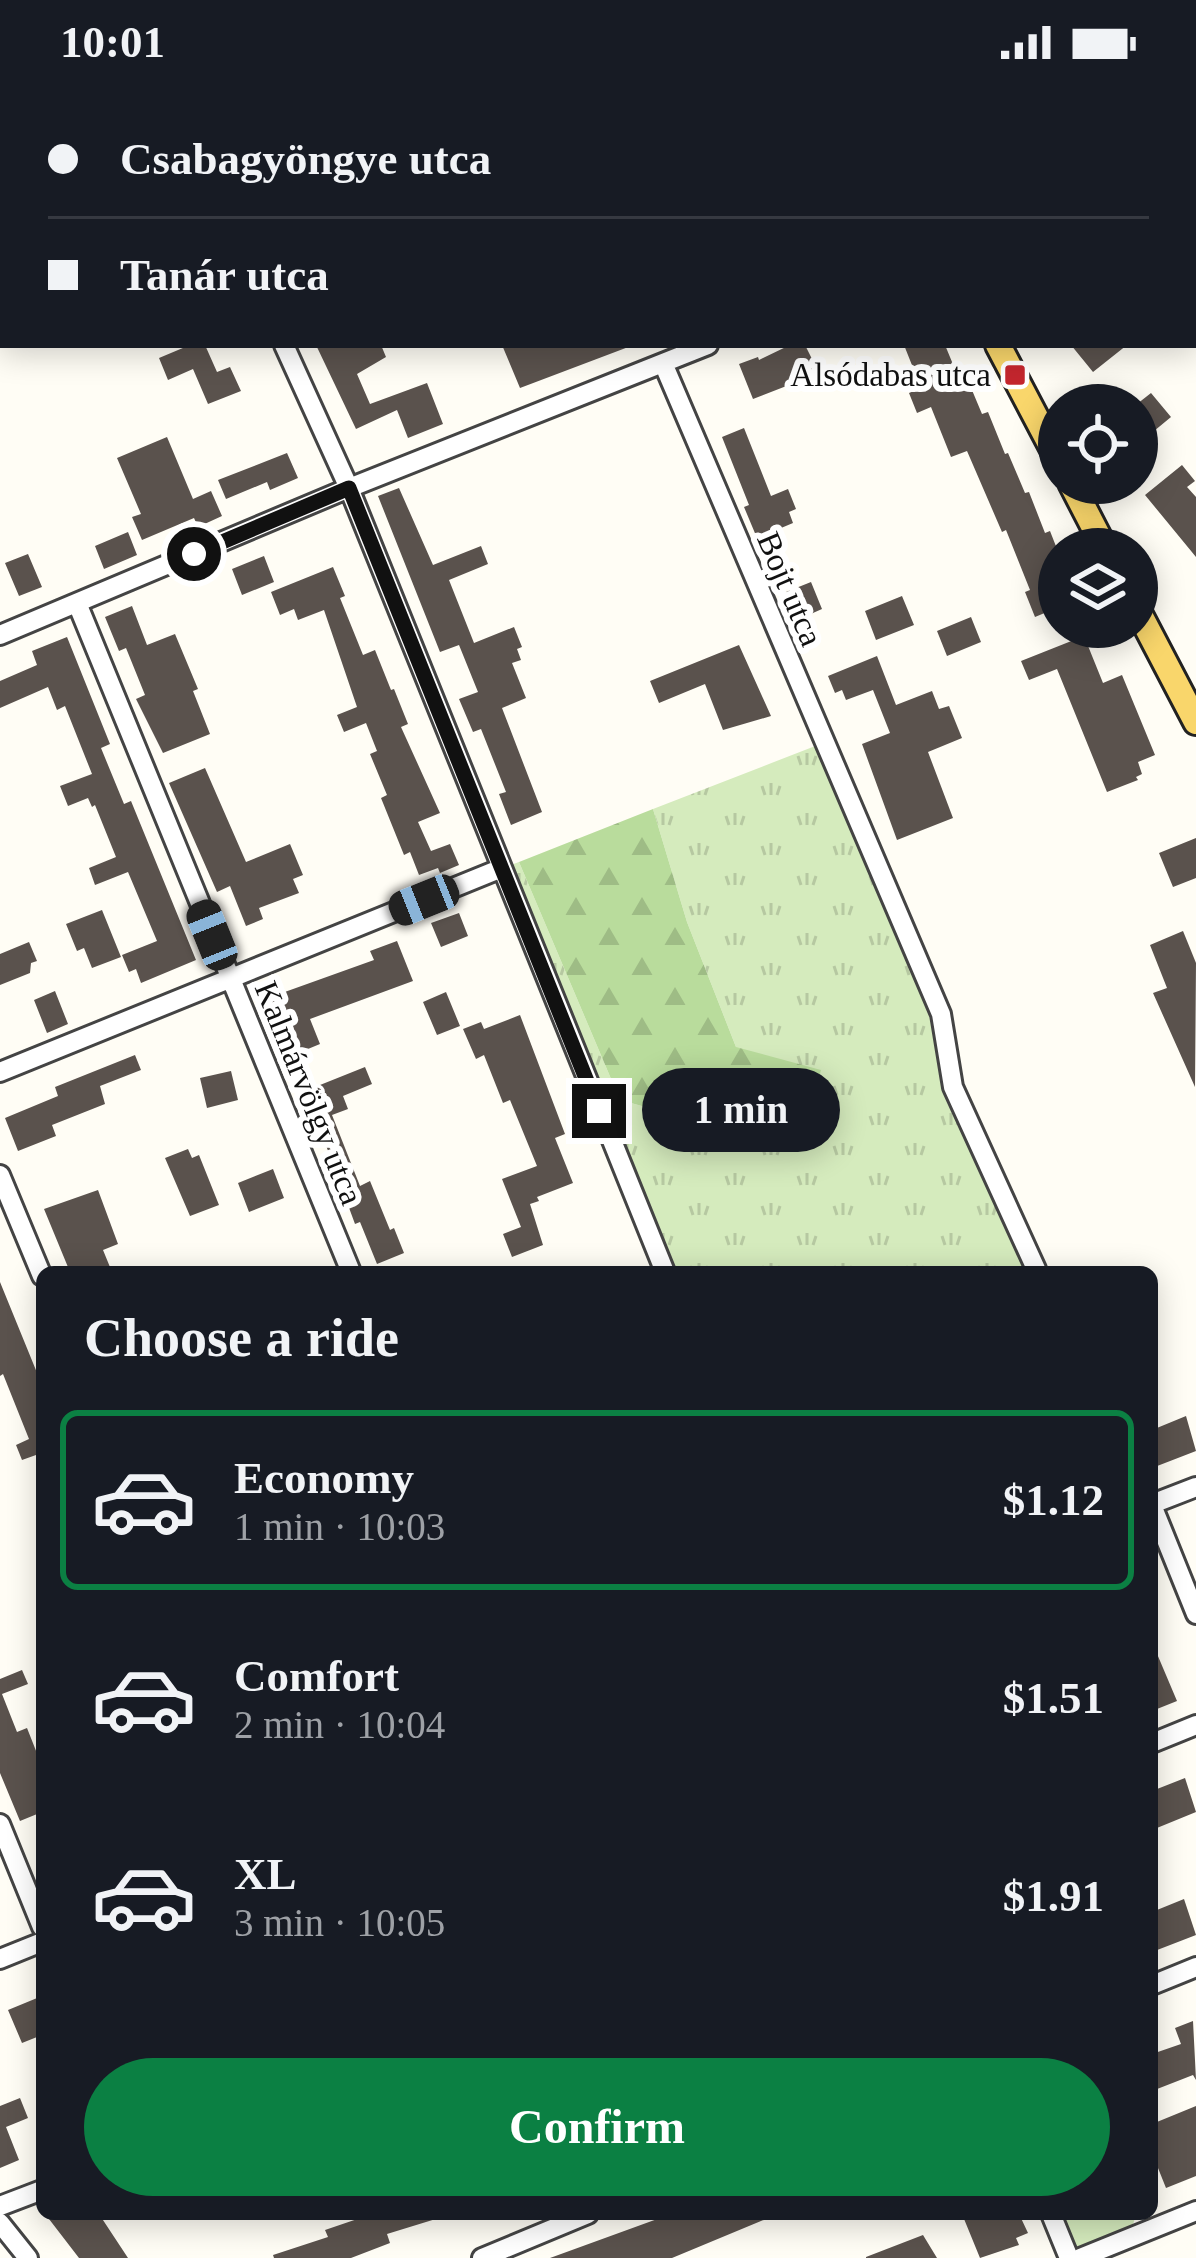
<!DOCTYPE html>
<html lang="en">
<head>
<meta charset="utf-8">
<style>
  body { margin:0; font-family:Georgia,serif; background:#242831; color:#f1f3f6; height:100vh; display:flex; flex-direction:column; font-size:45px; white-space:nowrap }
  * { box-sizing:border-box; margin:0 }
  p { font-size:39px; color:#9ea1a6 }
  .icon { flex:none; width:66px; height:66px; fill:none; stroke:currentColor; stroke-width:2; stroke-linecap:round; stroke-linejoin:round }
  .map { position:relative; flex:1; overflow:hidden }
  .sheet { position:absolute; left:36px; top:1182px; width:1122px; height:954px; display:flex; flex-direction:column; background:#171b24; border-radius:18px; box-shadow:0 6px 30px #0003 }
  .sheet>* { flex:none }
  .hud { position:absolute; left:0px; top:0px; width:1197px; height:264px; box-shadow:0 6px 30px #0003; display:grid; align-content:center; height:264px; padding:0 48px; background:#171b24 }
  .tools { position:absolute; left:1038px; top:300px; display:grid; gap:24px }
  .tools a { display:grid; place-items:center; width:120px; height:120px; border-radius:50%; background:#171b24; box-shadow:0 6px 30px #0003; font-size:60px }
  .end { position:absolute; width:54px; height:54px; margin:-27px; border:15px solid #111; background:#fff; box-shadow:0 0 0 6px #fff }
  .from { border-radius:50% }
  .bubble { position:absolute; height:84px; border-radius:42px; background:#171b24; box-shadow:0 6px 30px #0003; font-size:39px; font-weight:800; line-height:84px; text-align:center }
  .car { position:absolute; width:36px; height:72px; margin:-36px -18px; border-radius:15px; box-shadow:0 0 9px 3px #0007; background:linear-gradient(#222 24%,#8ab4d8 0 40%,#222 0 76%,#8ab4d8 0 86%,#222 0) }
  .hud b { display:flex; align-items:center; gap:42px; height:114px; font-size:45px }
  .hud b+b { border-top:3px solid #363941 }
  .hud i { width:30px; height:30px; background:#f1f3f6 }
  ul { padding:0; list-style:none }
  li { display:flex; align-items:center; gap:36px; height:180px; margin:0 24px 18px; padding:0 24px; border:6px solid transparent; border-radius:18px }
  li div { flex:1 }
  li b { display:block; font-size:45px }
  li em { font-style:normal; font-weight:800 }
  li.active { border-color:#0b8043 }
  li>.icon { width:108px; height:108px; stroke-width:1.5 }
  h2 { padding:0 48px; font-size:54px; line-height:144px }
  .primary-button { display:flex; gap:24px; margin-top:auto; padding:24px 48px }
  .primary-button a { flex:1; height:138px; border-radius:72px; background:#0b8043; color:#fff; font-size:48px; font-weight:800; line-height:138px; text-align:center }
  .status { display:flex; justify-content:space-between; align-items:center; height:84px; padding:0 60px; background:#171b24; direction:ltr }
  .status svg { height:33px; fill:currentColor }
  .map>svg:first-child { display:block }
  .grass { fill:url(#grass-tufts) }
  .forest { fill:url(#forest-firs) }
  .park { fill:#d5ebbd }
  .building { fill:#5a524d }
  .lines { fill:none; stroke-linecap:round; stroke-linejoin:round }
  .minor-casing { stroke:#444; stroke-width:24 }
  .major-casing { stroke:#222; stroke-width:30 }
  .minor { stroke:#fff; stroke-width:18 }
  .major { stroke:#f9d66b; stroke-width:24 }
  .route { stroke:#111; stroke-width:15 }
  .poi-dot { fill:#c4262e; stroke:#fff; stroke-width:4.5 }
  .labels { text-anchor:middle; dominant-baseline:central; stroke-width:12; stroke-linejoin:round; paint-order:stroke }
  .poi-label { font-size:33px; fill:#111; stroke:#fff; text-anchor:end }
  .street-label { font-size:33px; fill:#111; stroke:#fff }
</style>
</head>
<body>
<div class="status"><b>10:01</b><svg viewBox="0 0 49 12"><path d="M0 12V9h3v3zM5 12V6h3v6zM10 12V3h3v9zM15 12V0h3v12zM26 1h20v11H26zM47 4h2v5h-2z"/></svg></div>
<div class="map">
<svg width="1196" height="2174" viewBox="0 0 1196 2174">
  <defs>
    <pattern id="grass-tufts" width="24" height="20" patternUnits="userSpaceOnUse" patternTransform="scale(3)"><rect width="24" height="20" fill="#d5ebbd"/><path d="M3 7l-1-3M5 7V3M7 7l1-3M15 17l-1-3M17 17v-4M19 17l1-3" fill="none" stroke="#b6c8a1"/></pattern>
    <pattern id="forest-firs" width="22" height="20" patternUnits="userSpaceOnUse" patternTransform="scale(3)"><rect width="22" height="20" fill="#b9dc9c"/><path d="M5 1l3.5 6h-7zM16 11l3.5 6h-7z" fill="#9ebc85"/></pattern>
  </defs>
  <rect width="100%" height="100%" fill="#fffdf5"/>
  <path class="grass" d="M823 659 946 957 1028 1188H665L502 784 519 778 620 1016 678 1032 736 963 687 838 653 725Z"/>
  <path class="forest" d="M653 725 687 838 736 963 821 986 801 1065 753 1062 678 1032 620 1016 519 778Z"/>
  <path class="park" d="M1056 2130H1136L1132 2144 1080 2163 1072 2161Z"/>
  <path class="building" d="M190 261H205L217 288 230 283 241 307 208 320 193 285 168 296 159 274Z
    M316 261H381L386 273 357 290 370 320 427 299 443 340 408 354 397 326 356 345Z
    M502 261H631V262L520 304Z
    M790 261H805L821 293 792 307 789 301 753 315 739 280 758 273 759 276Z
    M904 261H945L957 290 964 287 982 330 988 328 1005 370 1008 369 1025 409 1029 408 1045 449 1050 447 1059 470V523L1035 533 1025 508 1030 506 1006 446 1002 448 967 367 951 373 931 323 917 329 909 309 921 304Z
    M1071 261H1127L1093 288Z
    M1151 309 1171 333 1148 352 1137 339V320Z
    M744 344 771 412 788 405 796 425 789 428 793 439 757 454 744 423 749 421 722 353Z
    M167 353 193 415 211 407 222 432 198 443 194 434 142 456 132 433 141 430 117 374Z
    M287 369 298 394 270 406 267 398 226 415 218 396Z
    M1182 381 1195 397 1187 403 1196 413V473L1145 411Z
    M399 404 433 481 481 462 488 480 449 496 474 559 514 543 522 563 517 565 521 576 512 579 526 614 502 624 542 728 511 741 499 710 506 708 481 645 473 648 459 615 478 608 459 561 440 568 378 412Z
    M128 448 137 471 104 485 95 462Z
    M28 470 42 503 19 512 5 479Z
    M264 472 274 498 242 511 232 485Z
    M333 483 345 512 340 514 363 571 375 566 391 606 394 605 408 640 401 643 440 729 418 738 431 767 450 760 459 781 440 789 438 784 419 791 410 768 404 771 381 714 387 711 370 670 377 667 366 639 344 648 337 631 357 623 324 526 298 536 294 525 280 531 271 508Z
    M811 498 822 525 797 536 786 508Z
    M902 512 914 541 876 556 865 527Z
    M132 522 147 561 175 550 198 605 193 607 210 650 163 669 136 615 145 611 126 564 119 567 105 533Z
    M971 533 981 558 947 572 937 547Z
    M1084 552 1103 599 1122 591 1155 671 1138 678 1142 690 1136 693 1138 696 1107 708 1057 585 1029 596 1021 577Z
    M67 553 110 660 101 664 124 720 131 717 196 876 141 899 136 885 129 888 122 871 157 857 128 788 95 801 89 784 116 773 95 721 92 723 88 714 68 722 60 702 92 690 65 622 57 626 48 603 0 624V597L37 581 32 567Z
    M739 561 771 632 723 646 705 600 659 619 650 597Z
    M877 572 896 621 932 607 939 625 949 622 962 654 928 668 953 734 897 756 862 660 890 649 873 606 846 616 842 606 835 609 828 592Z
    M205 684 246 778 290 760 303 791 293 795 299 809 259 824 263 835 246 842 230 802 217 808 169 699Z
    M1196 754V794L1173 803 1159 769Z
    M102 826 121 873 92 884 84 864 77 867 66 840Z
    M459 829 468 852 441 863 431 839Z
    M1183 847 1196 879 1195 1003 1153 909 1167 904 1150 861Z
    M397 857 413 897 310 935 320 960 291 972 268 914 374 876 370 867Z
    M29 858 37 877 31 879 30 889 0 901V870Z
    M55 907 68 940 47 949 34 916Z
    M446 908 460 942 437 951 423 918Z
    M520 931 565 1050 555 1054 573 1099 537 1113 539 1117 530 1120 543 1161 512 1173 503 1150 521 1143 502 1095 537 1082 510 1016 503 1019 484 971 476 975 463 945 481 938 484 945Z
    M135 971 141 986 100 1002 105 1020 52 1041 56 1052 18 1067 5 1034 58 1012 55 1003Z
    M365 983 372 1000 343 1012 348 1025 332 1031 360 1102 370 1097 390 1146 394 1144 404 1169 377 1180 360 1138 355 1140 317 1037 312 1039 300 1009Z
    M231 987 238 1016 207 1024 200 994Z
    M188 1065 192 1074 199 1071 219 1121 190 1132 165 1074Z
    M273 1085 284 1114 249 1128 238 1099Z
    M98 1106 118 1160 103 1166 112 1188H70L44 1125Z
    M0 1198 42 1301V1385L36 1371 22 1376 16 1361 29 1355 3 1290 0 1292Z
    M1186 1332 1196 1367 1152 1384V1346Z
    M1152 1558 1177 1617 1152 1627Z
    M22 1586 28 1600 2 1610 17 1648 27 1644 42 1682V1728L20 1737 0 1689V1595Z
    M1185 1694 1196 1728 1152 1746V1707Z
    M1184 1815 1196 1851 1152 1868V1828Z
    M42 1912V1951L22 1959 8 1926Z
    M1193 1937 1196 1996 1193 1991 1152 2007V1970L1181 1960 1175 1944Z
    M20 2014 28 2034 6 2043 19 2076 0 2084V2022Z
    M1196 2022V2092L1166 2104 1152 2069V2040Z
    M61 2130H99L128 2174H79L49 2135Z
    M372 2130H439V2134L387 2150 390 2159 351 2174H274L273 2171 328 2153 325 2146Z
    M671 2130H778L672 2174H550Z
    M962 2130H1006L1009 2136 1020 2132 1028 2149 1016 2154 1019 2161 980 2174Z
    M923 2151 937 2174H866V2173Z"/>
  <g class="lines">
    <g class="minor-casing">
      <path id="minor" d="M165 0 166 3
        M284 261 349 404 665 1188
        M663 279 941 930 953 1003 1036 1185
        M77 519 351 1188
        M0 551 349 404 708 261
        M0 988 502 784
        M0 1091 42 1192
        M1152 1420 1196 1403
        M1152 1421 1196 1530
        M1152 1659 1196 1641
        M0 1740 42 1843
        M0 1875 42 1858
        M1152 1901 1196 1883
        M0 2122 42 2106
        M1051 2130 1069 2174
        M0 2139 28 2174
        M482 2174 588 2130
        M1080 2174 1196 2127"/>
    </g>
    <g class="major-casing">
      <path id="major" d="M864 0 866 3
        M998 261 1059 377
        M1071 399 1105 465
        M1137 525 1196 638"/>
    </g>
    <use href="#minor" class="minor"/>
    <use href="#major" class="major"/>
  </g>
  <g class="lines">
    <path class="route" d="M194 470 349 404 599 1027"/>
  </g>
  <rect class="poi-dot" x="1003" y="279" width="24" height="24" rx="6"/>
  <g class="labels">
    <g class="poi-label">
      <text x="991" y="291">Alsódabas utca</text>
    </g>
    <g class="street-label">
      <text transform="translate(790 505) rotate(67)">Bojt utca</text>
      <text transform="translate(309 1009) rotate(68)">Kalmárvölgy utca</text>
    </g>
  </g>
</svg>
<div class="tools">
<a><svg class="icon" aria-label="locate" viewBox="0 0 24 24"><circle cx="12" cy="12" r="6"/><path d="M12 2v4M12 18v4M2 12h4M18 12h4"/></svg></a>
<a><svg class="icon" aria-label="layers" viewBox="0 0 24 24"><path d="M12 4l9 5-9 5-9-5zM3 14l9 5 9-5"/></svg></a>
</div>
<i class="end from" style="left:194px;top:470px"></i>
<i class="end" style="left:599px;top:1027px"></i>
<div class="bubble" style="left:642px;top:984px;width:198px">1 min</div>
<i class="car" style="left:424px;top:816px;rotate:248deg"></i>
<i class="car" style="left:212px;top:851px;rotate:338deg"></i>
<div class="hud">
<b><i class="from"></i>Csabagyöngye utca</b>
<b><i></i>Tanár utca</b>
</div>
<section class="sheet">
<h2>Choose a ride</h2>
<ul>
<li class="active"><svg class="icon" aria-label="car" viewBox="0 0 24 24"><path d="M5 17H2v-5l4-1 3-4h7l3 4 3 1v5h-3M9 17h6M6 11h13"/><circle cx="7" cy="17" r="2"/><circle cx="17" cy="17" r="2"/></svg><div><b>Economy</b><p>1 min · 10:03</p></div><em>$1.12</em></li>
<li><svg class="icon" aria-label="car" viewBox="0 0 24 24"><path d="M5 17H2v-5l4-1 3-4h7l3 4 3 1v5h-3M9 17h6M6 11h13"/><circle cx="7" cy="17" r="2"/><circle cx="17" cy="17" r="2"/></svg><div><b>Comfort</b><p>2 min · 10:04</p></div><em>$1.51</em></li>
<li><svg class="icon" aria-label="car" viewBox="0 0 24 24"><path d="M5 17H2v-5l4-1 3-4h7l3 4 3 1v5h-3M9 17h6M6 11h13"/><circle cx="7" cy="17" r="2"/><circle cx="17" cy="17" r="2"/></svg><div><b>XL</b><p>3 min · 10:05</p></div><em>$1.91</em></li>
</ul>
<div class="primary-button"><a>Confirm</a></div>
</section>
</div>
</body>
</html>
